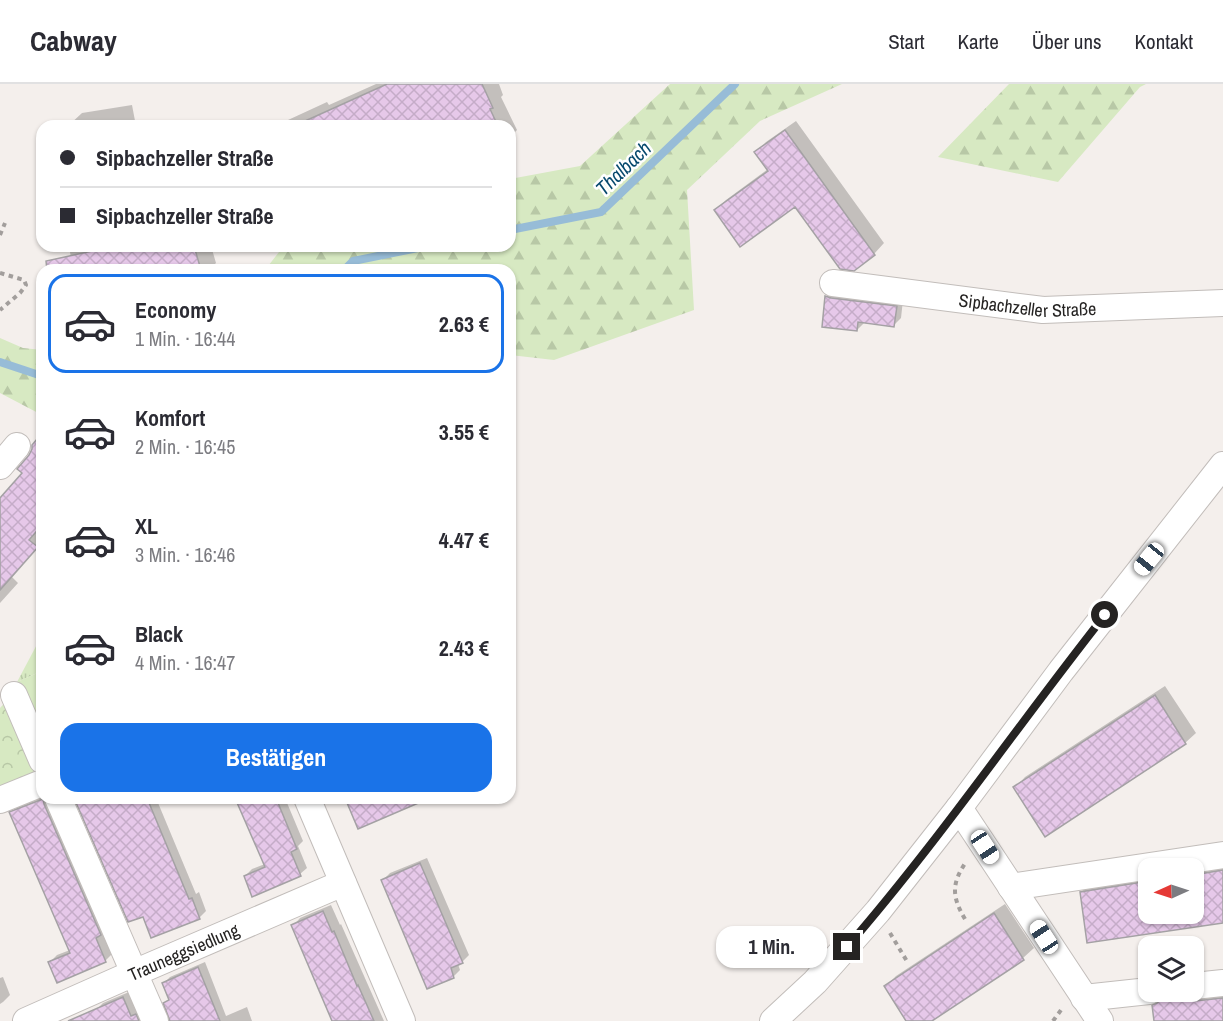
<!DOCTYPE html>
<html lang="de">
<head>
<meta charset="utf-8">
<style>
  body { margin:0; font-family:"Archivo Narrow",sans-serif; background:#f7f7f7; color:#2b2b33; height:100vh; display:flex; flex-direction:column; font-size:22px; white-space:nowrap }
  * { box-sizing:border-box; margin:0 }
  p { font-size:20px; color:#7c7c81 }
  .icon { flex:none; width:33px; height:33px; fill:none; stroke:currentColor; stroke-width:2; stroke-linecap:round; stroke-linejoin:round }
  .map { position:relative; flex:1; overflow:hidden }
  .details { position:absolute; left:36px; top:180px; width:480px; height:540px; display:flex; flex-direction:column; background:#fff; border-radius:18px; box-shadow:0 2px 4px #0004 }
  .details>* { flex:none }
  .top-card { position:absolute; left:36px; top:36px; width:480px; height:132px; border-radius:18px; box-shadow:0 2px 4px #0004; display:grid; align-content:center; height:132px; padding:0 24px; background:#fff }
  .needle { width:39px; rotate:267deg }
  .controls { position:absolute; left:1138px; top:774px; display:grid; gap:12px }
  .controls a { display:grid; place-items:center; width:66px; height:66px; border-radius:12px; background:#fff; box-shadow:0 2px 4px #0004; font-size:30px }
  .end { position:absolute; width:27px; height:27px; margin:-14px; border:8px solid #252322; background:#fff; box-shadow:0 0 0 3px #fff }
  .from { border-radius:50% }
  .bubble { position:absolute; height:42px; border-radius:18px; background:#fff; box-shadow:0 2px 4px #0004; font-size:20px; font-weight:700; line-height:42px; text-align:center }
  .car { position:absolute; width:18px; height:36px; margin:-18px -9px; border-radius:8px; box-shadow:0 0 4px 2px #0007; background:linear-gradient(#fff 24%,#345 0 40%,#fff 0 76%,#345 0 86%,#fff 0) }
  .top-card b { display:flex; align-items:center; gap:21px; height:57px; font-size:22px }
  .top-card b+b { border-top:2px solid #e1e1e2 }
  .top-card i { width:15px; height:15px; background:#2b2b33 }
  ul { padding:10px 0 0; list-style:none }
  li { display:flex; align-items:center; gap:18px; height:99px; margin:0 12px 9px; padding:0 12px; border:3px solid transparent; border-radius:18px }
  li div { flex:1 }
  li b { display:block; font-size:22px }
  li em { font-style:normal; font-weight:700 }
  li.active { border-color:#1a73e8 }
  li>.icon { width:54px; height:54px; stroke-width:1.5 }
  .action { display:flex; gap:12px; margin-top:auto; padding:12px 24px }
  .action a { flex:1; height:69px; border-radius:18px; background:#1a73e8; color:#fff; font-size:24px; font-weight:700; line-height:69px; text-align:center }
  header { display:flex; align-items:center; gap:36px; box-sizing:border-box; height:84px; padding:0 30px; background:#fff; border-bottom:2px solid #e1e1e2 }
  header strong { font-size:28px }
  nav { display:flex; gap:33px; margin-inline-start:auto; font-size:21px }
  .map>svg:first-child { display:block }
  .grass { fill:url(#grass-tufts) }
  .forest { fill:url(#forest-firs) }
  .park { fill:url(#park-crowns) }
  .garden { fill:#d7e9c2 }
  .shadow { fill:#0003 }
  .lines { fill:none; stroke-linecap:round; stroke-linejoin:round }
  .stream { stroke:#97bcd7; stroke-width:8 }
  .building { fill:url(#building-cross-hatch); stroke:#a4a1a4; stroke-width:1.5 }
  .minor-casing { stroke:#c2bdba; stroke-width:28 }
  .path { stroke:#a29e9c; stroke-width:4; stroke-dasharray:4.5 4.5; stroke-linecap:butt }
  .minor { stroke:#fff; stroke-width:26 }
  .route { stroke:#252322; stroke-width:8 }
  .labels { text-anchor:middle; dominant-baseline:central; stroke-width:5; stroke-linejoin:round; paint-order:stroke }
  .street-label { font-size:18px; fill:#252322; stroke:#fff }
  .water-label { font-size:20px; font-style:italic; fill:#084a6e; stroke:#fff }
</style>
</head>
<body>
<header>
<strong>Cabway</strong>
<nav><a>Start</a><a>Karte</a><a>Über uns</a><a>Kontakt</a></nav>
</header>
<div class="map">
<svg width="1223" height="937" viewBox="0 0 1223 937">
  <defs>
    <pattern id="grass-tufts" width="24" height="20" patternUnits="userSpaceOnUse" patternTransform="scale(1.5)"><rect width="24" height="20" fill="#d7e9c2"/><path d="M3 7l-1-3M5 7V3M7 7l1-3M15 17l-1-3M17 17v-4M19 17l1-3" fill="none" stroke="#b8c8a6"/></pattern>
    <pattern id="forest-firs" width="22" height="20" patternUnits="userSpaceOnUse" patternTransform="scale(1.5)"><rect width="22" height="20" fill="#d7e9c2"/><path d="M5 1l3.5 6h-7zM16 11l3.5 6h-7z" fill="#b8c8a6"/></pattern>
    <pattern id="park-crowns" width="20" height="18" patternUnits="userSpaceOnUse" patternTransform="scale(1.5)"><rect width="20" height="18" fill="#d7e9c2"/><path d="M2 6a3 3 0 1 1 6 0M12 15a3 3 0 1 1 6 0" fill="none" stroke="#b8c8a6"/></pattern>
    <pattern id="building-cross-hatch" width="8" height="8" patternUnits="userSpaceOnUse" patternTransform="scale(1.5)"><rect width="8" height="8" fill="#e6c8e9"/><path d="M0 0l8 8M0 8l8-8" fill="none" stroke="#c5acc8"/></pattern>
  </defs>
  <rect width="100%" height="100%" fill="#f4efec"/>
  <path class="grass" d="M42 551V587L17 598Z"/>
  <path class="forest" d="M670 0H842L760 37 687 106 694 226 554 276 510 271V186H265L279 168 288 162H510V95L580 82Z
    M1009 0H1146L1140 3 1058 98 938 73Z
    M0 254 23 264 42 266V331L0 309Z"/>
  <path class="park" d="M9 614 42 686 0 711V624Z"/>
  <path class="garden" d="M42 587V656L17 598Z"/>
  <path class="shadow" d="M376 0H499L503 11 501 13 517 46 510 53V42H275L327 18 329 21Z
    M132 21 136 42H68L82 29Z
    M796 37 884 159 874 170 853 185 795 121 716 126 726 116 768 85 756 68 766 58Z
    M69 162H211L216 179 209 186H73Z
    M834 206 903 216 901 234 894 241 864 239 857 246 823 242 827 212Z
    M42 351V439L35 448 42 454V458L11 492 18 499 0 519V416L24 389 30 372Z
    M1165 602 1196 649 1185 659 1015 704 1025 693Z
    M42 712V714H51L112 870 105 877 50 878 57 871 70 866 11 729 18 722Z
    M76 714H156L196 810 199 808 206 827 200 833 152 852 144 831Z
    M237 714H285L303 757 298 762 307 784 300 790 245 792 252 785 265 780Z
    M427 774 469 871 462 878 458 880 460 886 453 893 383 796 390 789Z
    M1223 775V837L1089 857 1081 808 1095 795 1149 787V830H1194V784Z
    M1005 820 1034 864 1023 874 929 937H908L885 903 896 892Z
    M331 821 340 841 341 840 384 937H334L293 842 300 834Z
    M205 878 226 932 247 923 252 937H171L165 919 170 914 164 899 170 893Z
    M3 893 10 911 3 918 0 920V894Z
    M1223 903V937H1155L1154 922 1167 908H1194Z
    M129 908 148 937H102L97 925 103 919Z"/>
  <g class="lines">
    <path class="stream" d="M510 146 601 128 735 0
      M344 186 353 177 428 162
      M0 278 42 292"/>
  </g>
  <path class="building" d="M387 0H482L493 24 490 25 498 42H294Z
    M785 46 875 171 854 187 840 185 795 123 740 163 714 126 768 87 754 68Z
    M96 162H194L201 186H47L46 177 97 166Z
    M825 212 831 214 897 222 894 243 858 238 857 247 822 243Z
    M42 349V441L29 456 38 463 0 506V414L22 389 17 385 29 371 32 365V361Z
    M1155 611 1186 660 1045 753 1013 703Z
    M74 714H147L189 815 192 814 200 835 151 854 143 833 128 838Z
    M235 714H276L297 765 291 768 301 792 252 813 244 792 265 783Z
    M345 714H430L358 745Z
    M43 715 44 720 101 851 96 854 106 878 57 899 48 878 70 869 9 728Z
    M420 779 463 879 451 884 454 894 427 905 381 796Z
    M1223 786V839L1087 859 1080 808 1149 797V830H1194V791Z
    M323 827 332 848 334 847 357 902 358 901 374 937H332L291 841Z
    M994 829 1024 876 932 937H906L884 902Z
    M198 883 220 937H170L163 919 169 916 162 899Z
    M1184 912 1188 916 1195 917 1223 914V937H1154L1152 921 1157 919 1161 915Z
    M123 913 131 932 136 930 139 937H68Z"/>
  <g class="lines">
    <g class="minor-casing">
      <g id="minor">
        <path id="s1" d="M833 199 1043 226 1223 219"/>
        <path d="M0 382 17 362"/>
        <path d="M14 611 42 676"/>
        <path d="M58 714 155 937"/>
        <path d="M307 714 402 937"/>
        <path d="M0 716 42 699"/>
        <path d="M959 724 1100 937"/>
        <path d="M1011 803 1223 771"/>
        <path d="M1194 902 1223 899"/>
        <path d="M1084 914 1149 907"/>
        <path id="s2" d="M26 937 134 889 343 799"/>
        <path d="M773 937 815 898 878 827 959 724 1061 587 1223 381"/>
      </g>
    </g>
    <path class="path" d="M0 151 5 139
      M0 189 24 196 26 201 20 209 0 226
      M965 835C952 813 951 800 966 778
      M890 849 908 879
      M1053 937 1061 926"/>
    <use href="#minor" class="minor"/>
  </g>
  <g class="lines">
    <path class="route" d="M847 863C939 757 1018 641 1105 531"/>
  </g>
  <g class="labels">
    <g class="street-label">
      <text stroke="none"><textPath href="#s1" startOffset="196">Sipbachzeller Straße</textPath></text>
      <text stroke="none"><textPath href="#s2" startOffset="172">Trauneggsiedlung</textPath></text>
    </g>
    <g class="water-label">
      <text transform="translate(623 84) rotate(-44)">Thalbach</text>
    </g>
  </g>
</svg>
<div class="controls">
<a><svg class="needle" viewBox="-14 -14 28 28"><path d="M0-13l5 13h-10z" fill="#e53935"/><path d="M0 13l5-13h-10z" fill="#7c7c81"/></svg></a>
<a><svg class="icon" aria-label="layers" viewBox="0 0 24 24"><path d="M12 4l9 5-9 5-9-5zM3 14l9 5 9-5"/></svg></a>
</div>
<i class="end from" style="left:1105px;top:531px"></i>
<i class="end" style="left:847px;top:863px"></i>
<div class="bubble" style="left:716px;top:842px;width:111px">1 Min.</div>
<i class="car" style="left:1149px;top:475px;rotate:219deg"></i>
<i class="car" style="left:985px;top:763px;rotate:147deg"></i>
<i class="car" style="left:1044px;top:853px;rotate:327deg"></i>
<div class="top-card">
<b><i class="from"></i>Sipbachzeller Straße</b>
<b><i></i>Sipbachzeller Straße</b>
</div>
<section class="details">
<ul>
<li class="active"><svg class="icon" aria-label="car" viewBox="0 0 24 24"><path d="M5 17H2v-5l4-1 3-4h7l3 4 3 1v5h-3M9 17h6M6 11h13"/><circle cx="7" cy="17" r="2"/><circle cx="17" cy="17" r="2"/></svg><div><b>Economy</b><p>1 Min. · 16:44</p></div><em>2.63 €</em></li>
<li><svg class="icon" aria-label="car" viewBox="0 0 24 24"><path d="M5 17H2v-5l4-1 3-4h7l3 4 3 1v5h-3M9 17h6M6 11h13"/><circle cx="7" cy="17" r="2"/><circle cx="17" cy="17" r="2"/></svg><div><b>Komfort</b><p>2 Min. · 16:45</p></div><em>3.55 €</em></li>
<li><svg class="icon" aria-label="car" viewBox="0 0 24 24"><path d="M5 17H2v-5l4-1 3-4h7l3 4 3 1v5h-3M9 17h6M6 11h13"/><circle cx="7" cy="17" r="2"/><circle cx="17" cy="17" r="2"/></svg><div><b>XL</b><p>3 Min. · 16:46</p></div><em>4.47 €</em></li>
<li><svg class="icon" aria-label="car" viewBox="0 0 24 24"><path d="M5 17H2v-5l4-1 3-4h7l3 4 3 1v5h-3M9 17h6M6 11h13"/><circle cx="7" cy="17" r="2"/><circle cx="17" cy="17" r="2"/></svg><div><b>Black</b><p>4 Min. · 16:47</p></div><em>2.43 €</em></li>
</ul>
<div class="action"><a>Bestätigen</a></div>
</section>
</div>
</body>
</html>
